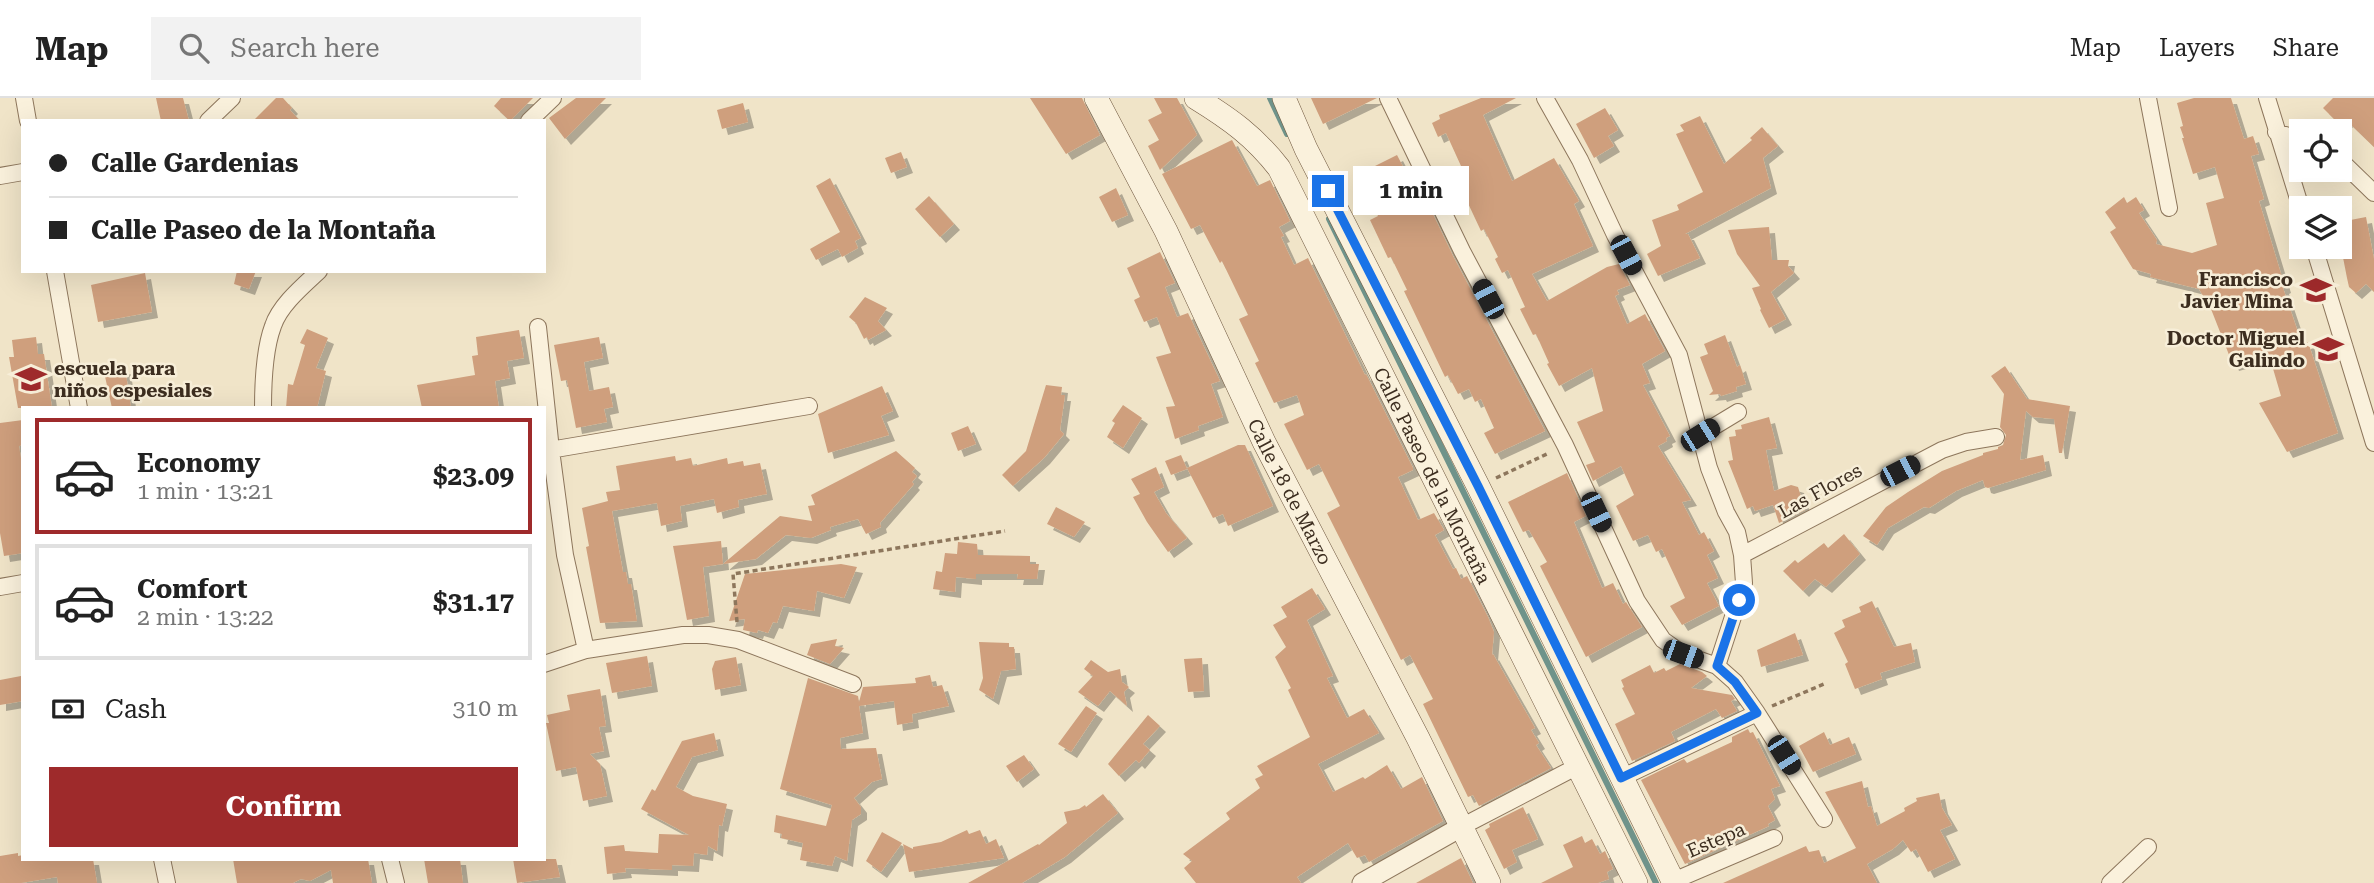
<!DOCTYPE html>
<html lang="en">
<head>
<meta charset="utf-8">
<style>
  body { margin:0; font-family:"Roboto Serif",serif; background:#f2f2f2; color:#222; height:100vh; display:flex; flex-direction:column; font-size:26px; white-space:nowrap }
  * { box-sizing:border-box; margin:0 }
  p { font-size:23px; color:#767676 }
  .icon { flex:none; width:38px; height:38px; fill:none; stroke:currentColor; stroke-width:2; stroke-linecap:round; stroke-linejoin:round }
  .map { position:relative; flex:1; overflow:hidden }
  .sheet { position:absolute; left:21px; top:308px; width:525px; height:455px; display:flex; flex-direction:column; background:#fff; border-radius:0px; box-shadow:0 7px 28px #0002 }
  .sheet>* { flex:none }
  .guide { position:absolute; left:21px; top:21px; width:525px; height:154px; border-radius:0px; box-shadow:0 7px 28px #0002; display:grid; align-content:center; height:154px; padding:0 28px; background:#fff }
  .fabs { position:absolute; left:2289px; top:21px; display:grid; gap:14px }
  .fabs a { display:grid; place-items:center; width:63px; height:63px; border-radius:0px; background:#fff; box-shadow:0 7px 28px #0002; font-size:35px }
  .end { position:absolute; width:32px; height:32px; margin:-16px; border:9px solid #1a73e8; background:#fff; box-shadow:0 0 0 4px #fff }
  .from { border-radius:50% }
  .bubble { position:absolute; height:49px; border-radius:0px; background:#fff; box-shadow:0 7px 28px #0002; font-size:23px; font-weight:700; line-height:49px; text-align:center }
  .car { position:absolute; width:21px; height:42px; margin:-21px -10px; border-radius:9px; box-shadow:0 0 5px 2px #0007; background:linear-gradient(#222 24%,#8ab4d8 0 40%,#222 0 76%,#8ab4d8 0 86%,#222 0) }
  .guide b { display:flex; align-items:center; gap:24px; height:66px; font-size:26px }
  .guide b+b { border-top:2px solid #e0e0e0 }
  .guide i { width:18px; height:18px; background:#222 }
  ul { padding:12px 0 0; list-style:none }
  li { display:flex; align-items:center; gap:21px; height:116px; margin:0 14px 10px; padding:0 14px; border:4px solid #e0e0e0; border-radius:0px }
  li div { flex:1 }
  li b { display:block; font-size:26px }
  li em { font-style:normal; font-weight:700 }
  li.selected { border-color:#9e2a2b }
  li>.icon { width:63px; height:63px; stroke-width:1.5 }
  .pay { display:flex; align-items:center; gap:18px; height:77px; padding:0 28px; font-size:26px }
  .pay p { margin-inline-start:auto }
  .button { display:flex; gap:14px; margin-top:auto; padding:14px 28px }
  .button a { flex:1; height:80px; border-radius:0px; background:#9e2a2b; color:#fff; font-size:28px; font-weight:700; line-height:80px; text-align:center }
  header { display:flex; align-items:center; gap:42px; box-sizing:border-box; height:98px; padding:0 35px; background:#fff; border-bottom:2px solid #e0e0e0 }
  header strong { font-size:33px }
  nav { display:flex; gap:38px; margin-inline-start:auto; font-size:24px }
  .search { width:490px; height:63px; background:#f2f2f2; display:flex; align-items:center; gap:18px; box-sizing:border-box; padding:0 24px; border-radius:0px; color:#767676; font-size:26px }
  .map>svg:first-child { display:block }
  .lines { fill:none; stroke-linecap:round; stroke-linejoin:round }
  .stream { stroke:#6f938a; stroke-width:6 }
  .building { fill:#cf9f7d; filter:url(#shadow) }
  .minor-casing { stroke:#8d765c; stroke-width:18 }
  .tertiary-casing { stroke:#8d765c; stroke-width:21 }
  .secondary-casing { stroke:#6f573f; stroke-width:24 }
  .path { stroke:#8d765c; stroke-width:3.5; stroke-dasharray:5 3.5; stroke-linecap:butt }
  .minor { stroke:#faf1dc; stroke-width:16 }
  .tertiary { stroke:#faf1dc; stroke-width:19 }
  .secondary { stroke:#faf1dc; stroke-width:23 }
  .route { stroke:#1a73e8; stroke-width:9 }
  .labels { text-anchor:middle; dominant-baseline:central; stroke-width:5; stroke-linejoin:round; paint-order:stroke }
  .poi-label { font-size:19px; font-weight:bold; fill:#3d2e20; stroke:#f7eed8; text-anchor:end }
  .street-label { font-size:19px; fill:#3d2e20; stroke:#f7eed8 }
</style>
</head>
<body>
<header>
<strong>Map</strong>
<div class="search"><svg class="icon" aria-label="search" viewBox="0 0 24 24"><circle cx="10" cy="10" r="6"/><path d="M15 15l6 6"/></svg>Search here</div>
<nav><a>Map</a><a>Layers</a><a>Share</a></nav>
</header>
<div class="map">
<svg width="2374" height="785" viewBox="0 0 2374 785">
  <defs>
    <filter id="shadow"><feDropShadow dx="6" dy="6" stdDeviation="0" flood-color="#0004"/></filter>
  </defs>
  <rect width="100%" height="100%" fill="#f0e4c8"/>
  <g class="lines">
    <path class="stream" d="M1270 0 1287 36
      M1329 121 1656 785"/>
  </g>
  <path class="building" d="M156 0H183L189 23H161Z
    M276 0H283L292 10 290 12 300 23H253Z
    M501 0H533L510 23 494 8Z
    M576 0H606L565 41 549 20Z
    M1030 0H1082L1100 37 1066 56Z
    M1154 0H1177L1197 37 1160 72 1148 48 1159 42 1148 22 1162 15Z
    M1311 0H1377L1323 26Z
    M1481 0H1516L1483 17 1512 83 1554 60 1579 103 1574 106 1593 148 1532 176 1547 203 1607 169 1619 166 1630 187 1617 192 1619 196 1615 198 1627 226 1645 216 1665 253 1642 266 1650 285 1643 287 1670 338 1666 340 1667 343 1658 348 1691 402 1682 404 1699 437 1704 434 1714 453 1707 457 1718 480 1707 485 1719 508 1682 527 1670 508 1685 500 1662 451 1656 454 1648 437 1633 443 1616 408 1634 397 1621 368 1593 383 1586 367 1595 364 1577 324 1603 313 1592 270 1559 288 1547 266 1549 265 1536 236 1533 237 1520 211 1525 209 1508 172 1502 175 1495 161 1498 159 1484 131 1481 133 1458 84 1466 79 1446 35 1438 39 1432 25 1440 21 1439 17Z
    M2194 0H2231L2244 41 2253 38 2259 56 2251 58 2264 101 2259 103 2285 189 2283 190 2302 246 2308 244 2338 335 2287 354 2259 305 2281 298 2269 257 2233 267 2211 211 2199 191 2150 179 2151 176 2133 171 2110 134 2116 130 2105 114 2124 99 2127 105 2136 99 2144 112 2139 115 2157 142 2156 146 2192 155 2217 147 2206 105 2224 100 2215 69 2193 76 2182 40H2184L2180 29 2183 28 2177 5Z
    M2333 0H2374V49L2347 23 2342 29 2323 10Z
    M743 5 748 24 722 31 717 12Z
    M1605 10 1618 32 1608 38 1614 48 1594 60 1576 26Z
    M1700 18 1724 66 1752 42 1750 40 1762 29 1778 48 1763 60 1771 90 1685 136H1688L1700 160 1658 178 1647 156 1661 148 1652 122 1679 112 1677 107 1703 94 1676 36 1684 33 1680 27Z
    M1232 42 1257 88 1270 82 1290 123 1279 129 1284 138 1281 139 1294 167 1308 160 1365 277 1366 276 1413 370V372L1398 379 1418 422 1434 415 1444 432 1435 437 1453 471 1456 470 1461 481 1467 478 1488 519 1494 534 1492 557 1493 556 1535 630 1531 632 1539 645 1536 647 1551 670 1479 708 1473 697 1468 699 1423 606 1433 601 1410 557 1401 562 1327 415 1340 408 1319 366 1307 372 1284 326 1304 317 1297 297 1274 305 1255 265 1259 263 1239 221 1248 217 1222 163 1220 165 1200 127 1191 131 1162 76Z
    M901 54 907 69 891 75 885 60Z
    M1397 57 1414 90 1419 87 1453 158 1545 333 1495 356 1484 335 1494 330 1481 301 1475 304 1469 291 1458 296 1448 277 1445 279 1404 193 1407 192 1391 159 1388 160 1370 122 1378 118 1357 77Z
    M830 80 861 140 855 143 858 150 842 159 838 151 816 162 810 151 840 134 816 88Z
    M1116 90 1128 117 1112 124 1099 99Z
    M929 98 954 126 940 139 915 111Z
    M2366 119 2374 161V194L2366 186 2356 195 2349 189 2347 180 2340 144V124Z
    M1769 129 1772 162H1789L1788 168 1794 175 1771 194 1786 221 1769 230 1760 212 1761 211 1752 190 1760 188 1737 156 1728 132Z
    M1160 154 1175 185 1165 189 1177 219 1188 215 1220 283 1211 286 1223 319 1198 328 1199 332 1175 341 1166 309 1175 308 1156 259 1171 255 1157 219 1144 224 1134 202 1140 199 1127 170Z
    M237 173H256L249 191 234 186Z
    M145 175 152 214 98 224 91 187Z
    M865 199 887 210 878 223 886 232 868 242 867 239 864 241 856 225 849 219Z
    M307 231 328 240 316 270 326 273 317 310H286L288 286 293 287 305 247 300 245Z
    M519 232 524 260 507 263 510 280 495 283 499 310H422L417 287 475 277 472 258 478 257 476 239Z
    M1725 237 1737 269 1740 267 1746 286 1736 289 1737 293 1721 298 1720 296 1709 297 1713 293 1700 259 1708 256 1704 246Z
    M36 239 38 256H44L52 310H18L9 259H14L12 242Z
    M599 239 603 260 584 264 589 293 609 289 613 309 604 311 607 324 576 330 567 282 561 283 554 247Z
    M2005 268 2027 301 2070 308 2062 355H2059L2054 321 2033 319 2026 313 2020 362 2043 357 2046 372 1988 390 1985 389 1983 382 1956 393 1929 410 1924 409 1888 430 1877 447 1863 438 1886 409 1908 394 1942 373 1983 357V355L1998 351V349L2003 347 2006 337 2000 329 2004 296 1991 278Z
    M125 270 131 310H112L104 274Z
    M1046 287 1062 289 1061 297H1065L1060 332 1064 336 1044 360 1013 388 1002 377 1026 353Z
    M882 288 893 313 881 318 889 337 828 355 818 316Z
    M1123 307 1142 320 1123 350 1107 339 1115 325 1112 323Z
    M1769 319 1777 350 1766 352 1774 393 1791 387 1798 389 1805 412 1779 425 1773 407 1755 413 1753 408 1747 411 1728 363 1733 362 1729 339 1736 338 1735 332 1742 331 1741 327Z
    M23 322V347L19 348 23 373V455L4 458 0 435V325Z
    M968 328 976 346 958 353 951 335Z
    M1238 347H1245L1273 408 1228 428 1223 416 1213 420 1187 370Z
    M896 353 915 370 912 374 917 378 912 384 914 386 880 425 881 429 866 436 858 421 830 429 831 432 811 440 786 437 756 461 703 469 709 518 687 522 673 448 721 443 723 466 780 418 812 423 808 408 815 407 811 397Z
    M1181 357 1187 371 1171 377 1165 363Z
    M675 358 676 363 691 360 693 368 727 360 728 366 743 363 744 368 760 365 767 396 738 402 739 409 717 415 714 401 680 408 682 423 661 428 657 405 612 413 623 474H626L628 486H631L637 523 600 525 586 449 589 448 582 410 608 403 606 394 620 392 616 368Z
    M1156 369 1164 389 1154 394 1166 415 1187 440 1168 454 1147 424 1133 399 1140 396 1131 381Z
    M1567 375 1586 418 1574 424 1602 490 1613 485 1623 506 1626 504 1642 529 1586 559 1540 468 1547 464 1529 432 1523 434 1508 404Z
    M1056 409 1085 424 1074 439 1047 426Z
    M1844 436 1860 456 1826 489 1815 481 1803 493 1783 473 1795 462 1798 465 1824 445 1828 450Z
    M958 444 977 446 978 457 1030 458V466H1039L1037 481H1017L1018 476H976V481L956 479 955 494 933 491 936 473 942 474 945 455 957 456Z
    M841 466 857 469 844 500 817 493 814 513 783 508 777 525 773 524 768 535 758 532 757 535 743 532 745 521 729 523 745 476Z
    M1312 490 1325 511 1307 522 1333 578 1327 580 1347 620 1364 611 1379 635 1318 666 1333 694 1363 679 1365 681 1387 667 1401 691 1422 679 1443 723 1369 764 1365 757 1357 760 1348 745 1297 779 1301 785H1196L1184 770 1192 763 1183 756 1230 721 1226 715 1260 690 1255 681 1263 677 1257 668 1310 639 1288 592 1291 590 1275 559 1286 549 1273 527 1287 519 1281 509Z
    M1872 503 1894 549 1911 545 1915 564 1880 575 1882 581 1855 591 1845 566 1848 564 1834 535 1845 529 1842 522 1861 514 1859 509Z
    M1795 535 1803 557 1761 569 1757 552Z
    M837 541 835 548 844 550 830 566 807 557 811 546Z
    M979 544 1009 545V549H1014L1016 571 1001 573 993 601 979 592 983 580Z
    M647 558 652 588 612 595 606 565Z
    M736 559 741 587 715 592 712 571 715 563Z
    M1202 560 1204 593 1188 594 1184 561Z
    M1091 562 1108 574 1120 571 1122 584 1129 589 1124 594 1127 608 1110 593 1098 608 1078 594 1093 578 1084 571Z
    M1680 566 1702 574 1707 578 1691 590 1732 597 1735 601 1731 603 1737 613 1722 620 1716 611 1671 634 1675 643 1632 663 1615 626 1635 616 1622 590 1624 589 1621 582 1650 567 1654 575 1664 570 1666 573Z
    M930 577 933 589 942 587 949 608 912 616 913 624 897 627 894 603 859 608 863 635 840 640 841 651 876 650 882 681 872 684 854 700 861 709V716L852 722 847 763 835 758 832 768 800 762 803 745 781 740 782 736 774 734 776 717 826 728 832 707 780 691 808 580 858 598 859 604 863 589 916 585 915 580Z
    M21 578 23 603 0 607V582Z
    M600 591 606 628 599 629 604 653 590 656 600 666 607 698 583 703 576 669 556 673 546 625H549L547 617 570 612 567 597Z
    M1086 608 1097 615 1071 654 1058 646Z
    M1148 617 1160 628 1143 646 1150 652 1139 665 1136 662 1119 678 1108 666Z
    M1748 631 1750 635 1753 634 1780 688 1771 691 1775 701 1768 708 1775 722 1768 726 1769 728 1685 766 1641 682 1684 661 1687 665 1732 644V639Z
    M1824 634 1830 647 1849 639 1856 656 1813 674 1799 648Z
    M714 635 718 652 692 659 676 689 693 698 727 706 722 728 719 727 717 753 708 748 707 757 694 755 693 768 672 767V772L625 770 626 774 607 776 604 749 624 747 625 753 658 755 659 736 689 737 641 711 652 691 655 693 682 643Z
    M1024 657 1034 671 1017 684 1006 668Z
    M1862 683 1868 709 1871 708 1877 728 1905 713 1904 710 1917 703 1916 700 1939 695 1942 710 1952 727 1940 732 1955 761 1928 774 1916 751 1911 754 1903 742 1893 751 1867 766 1877 785H1723L1806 748 1809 754 1819 752 1824 765 1856 750 1825 694Z
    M1103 696 1118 715 1065 759 1022 785H968L1038 746 1039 747 1067 725 1064 714 1079 711 1085 707 1086 709Z
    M1523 709 1538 741 1512 752 1517 764 1504 771 1485 732 1490 729 1489 726Z
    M967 732 969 736 980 732 986 746 996 741 1004 760 909 774 903 746 913 751V749L941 744Z
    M882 734 902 745 881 774 866 763Z
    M1582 738 1585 745 1592 741 1600 756 1605 753 1613 771 1607 774 1609 781 1598 785H1541L1573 769 1563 747Z
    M18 755V758L23 757V761H93L97 785H58L57 779 21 785H0V758Z
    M1461 760 1473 785H1416Z
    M233 761H368L372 785H333L331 772 310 783 301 781 293 785H237Z
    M424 761H460L463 785H428Z
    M513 761H556L560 779 517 785Z"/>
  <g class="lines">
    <g class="minor-casing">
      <path id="minor" d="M24 0 28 23
        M1388 0 1462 153 1565 347 1637 503 1663 542 1683 556 1717 568 1735 584 1757 615 1824 721
        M1545 0 1580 62 1615 137 1679 257 1709 370 1726 414 1737 434 1742 457 1744 485 1717 568
        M2148 0 2169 110
        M2267 0 2301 110
        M208 23 232 0
        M529 23 553 0
        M2276 34 2301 42
        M2340 62 2374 95
        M0 78 23 74
        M2314 149 2374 345
        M55 173 79 310
        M538 229 551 352 565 457 586 552
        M263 310C263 284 264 252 273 228 280 207 303 188 319 173
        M1700 337 1738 314
        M544 353 809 308
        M1742 457 1942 352 1966 344 1996 339
        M0 489 23 485
        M544 566 586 552 683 537H708L738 542 853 586
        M1621 680 1757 615
        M1461 729 1578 668
        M162 761 167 785
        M390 761 396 785
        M1673 783 1774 740
        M2110 785 2148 749"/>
    </g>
    <g class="tertiary-casing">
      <path id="tertiary" d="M1362 785 1461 729"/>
    </g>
    <g class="secondary-casing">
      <g id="secondary">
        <path id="s1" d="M1096 0 1166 133 1264 344 1418 640 1489 785"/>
        <path id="s2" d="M1196 0C1230 21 1254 38 1279 70L1636 785"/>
        <path d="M1284 0 1306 51 1478 388 1674 785"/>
      </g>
    </g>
    <path class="path" d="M1496 380 1549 355
      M737 524 733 476 1005 433
      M1772 608 1824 586"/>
    <use href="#minor" class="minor"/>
    <use href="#tertiary" class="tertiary"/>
    <use href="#secondary" class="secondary"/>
  </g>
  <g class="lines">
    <path class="route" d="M1328 93 1478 388 1621 680 1757 615 1735 584 1717 568 1739 502"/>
  </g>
  <defs>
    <g id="school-bare" transform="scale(2.415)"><path d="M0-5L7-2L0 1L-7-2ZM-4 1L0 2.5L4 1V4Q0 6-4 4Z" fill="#9e2a2b" stroke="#f7eed8" stroke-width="2.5" paint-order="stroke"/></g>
  </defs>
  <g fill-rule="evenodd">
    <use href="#school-bare" x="2316" y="192"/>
    <use href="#school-bare" x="2328" y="251"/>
    <use href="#school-bare" x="31" y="281"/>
  </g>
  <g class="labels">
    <g class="poi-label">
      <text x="2293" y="181">Francisco<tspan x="2293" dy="22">Javier Mina</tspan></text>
      <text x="2305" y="240">Doctor Miguel<tspan x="2305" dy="22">Galindo</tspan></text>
      <text x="54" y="270" text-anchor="start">escuela para<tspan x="54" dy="22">niños espesiales</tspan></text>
    </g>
    <g class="street-label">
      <text stroke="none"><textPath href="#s2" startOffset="453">Calle Paseo de la Montaña</textPath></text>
      <text stroke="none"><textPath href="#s1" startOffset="439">Calle 18 de Marzo</textPath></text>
      <text transform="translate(1820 393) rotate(-29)">Las Flores</text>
      <text transform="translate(1716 742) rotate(-23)">Estepa</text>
    </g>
  </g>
</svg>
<div class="fabs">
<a><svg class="icon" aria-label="locate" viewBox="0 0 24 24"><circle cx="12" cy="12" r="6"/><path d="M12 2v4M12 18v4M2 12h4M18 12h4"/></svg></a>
<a><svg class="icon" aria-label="layers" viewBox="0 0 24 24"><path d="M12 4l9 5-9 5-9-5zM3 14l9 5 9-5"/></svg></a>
</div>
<i class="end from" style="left:1739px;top:502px"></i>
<i class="end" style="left:1328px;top:93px"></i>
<div class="bubble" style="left:1353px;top:68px;width:116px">1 min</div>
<i class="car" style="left:1626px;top:157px;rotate:152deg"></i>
<i class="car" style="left:1488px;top:201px;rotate:332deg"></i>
<i class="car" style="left:1700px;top:337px;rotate:58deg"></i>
<i class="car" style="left:1900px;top:373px;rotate:63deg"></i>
<i class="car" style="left:1596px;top:414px;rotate:155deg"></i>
<i class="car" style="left:1683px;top:556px;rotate:110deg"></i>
<i class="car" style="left:1784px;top:657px;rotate:148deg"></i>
<div class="guide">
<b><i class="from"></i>Calle Gardenias</b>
<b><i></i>Calle Paseo de la Montaña</b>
</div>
<section class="sheet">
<ul>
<li class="selected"><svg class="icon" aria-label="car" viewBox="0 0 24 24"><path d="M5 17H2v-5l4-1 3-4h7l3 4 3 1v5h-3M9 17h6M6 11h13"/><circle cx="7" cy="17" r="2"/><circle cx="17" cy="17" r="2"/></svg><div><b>Economy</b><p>1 min · 13:21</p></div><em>$23.09</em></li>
<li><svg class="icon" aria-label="car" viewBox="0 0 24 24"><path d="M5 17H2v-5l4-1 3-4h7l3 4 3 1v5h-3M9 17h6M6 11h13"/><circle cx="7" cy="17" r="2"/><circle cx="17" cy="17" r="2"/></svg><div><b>Comfort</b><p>2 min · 13:22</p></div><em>$31.17</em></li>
</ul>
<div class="pay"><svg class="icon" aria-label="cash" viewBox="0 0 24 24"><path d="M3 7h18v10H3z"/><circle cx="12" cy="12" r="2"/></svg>Cash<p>310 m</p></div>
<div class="button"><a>Confirm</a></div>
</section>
</div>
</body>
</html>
